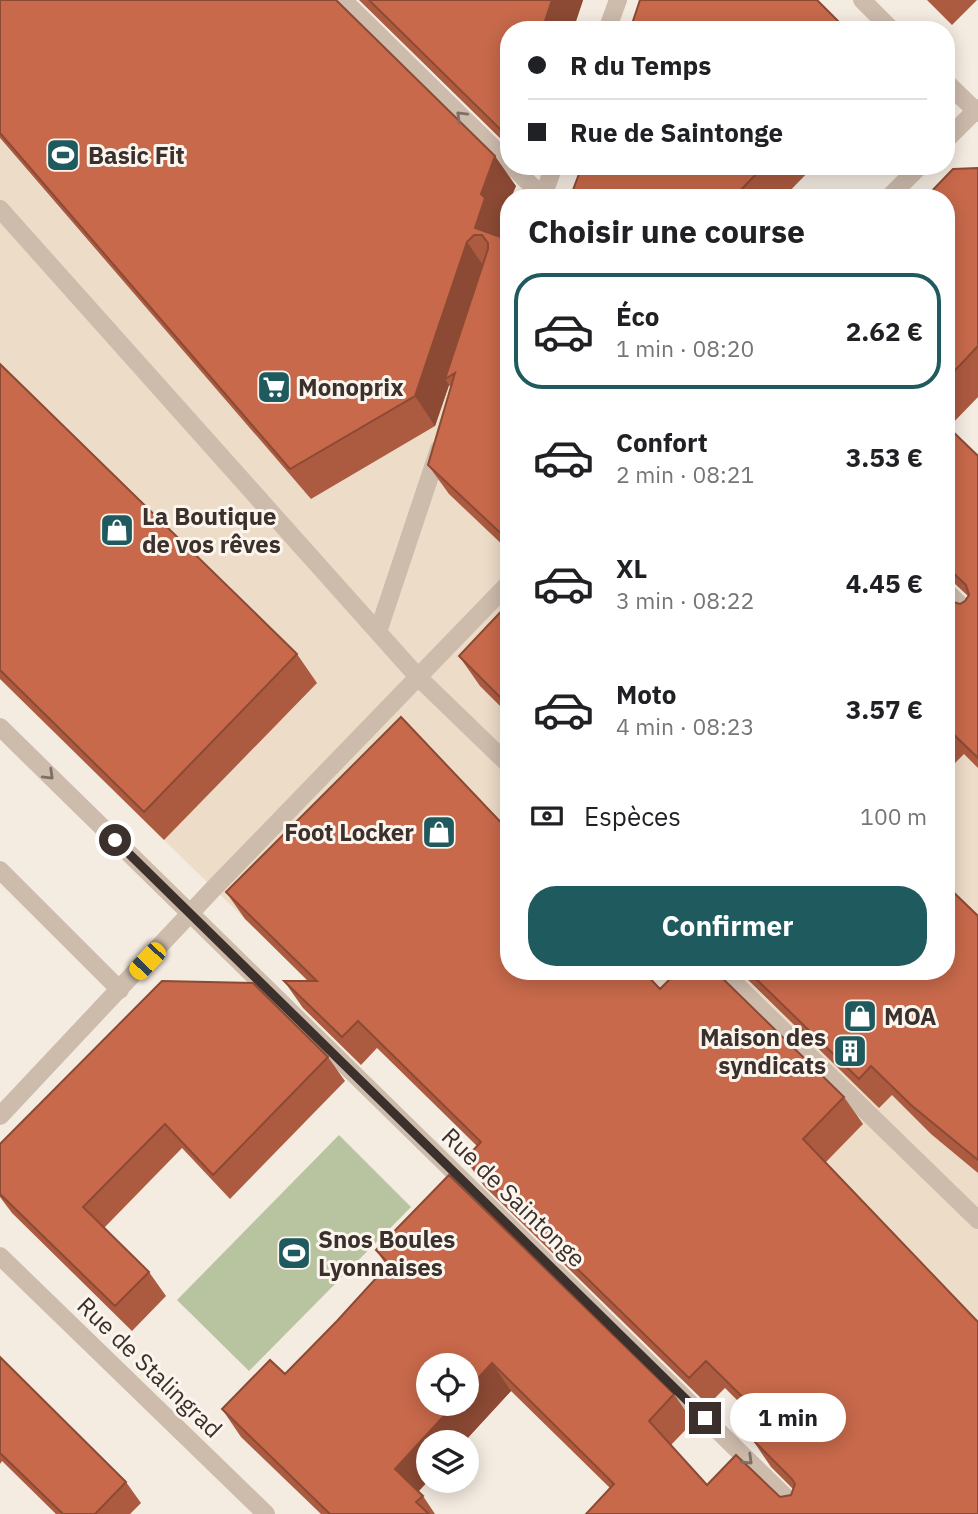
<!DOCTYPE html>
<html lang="fr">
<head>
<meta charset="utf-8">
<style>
  body { margin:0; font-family:"IBM Plex Sans",sans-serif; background:#f2f2f2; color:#202124; height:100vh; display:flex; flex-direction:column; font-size:26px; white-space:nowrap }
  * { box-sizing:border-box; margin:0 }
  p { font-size:23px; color:#757577 }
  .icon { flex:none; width:38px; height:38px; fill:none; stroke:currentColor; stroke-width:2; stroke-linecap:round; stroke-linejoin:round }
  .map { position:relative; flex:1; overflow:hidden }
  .sheet { position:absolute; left:500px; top:189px; width:455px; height:791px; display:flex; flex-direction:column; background:#fff; border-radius:28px; box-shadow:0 4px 18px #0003 }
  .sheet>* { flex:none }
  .guide { position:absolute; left:500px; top:21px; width:455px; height:154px; border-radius:28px; box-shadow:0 4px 18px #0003; display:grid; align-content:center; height:154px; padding:0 28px; background:#fff }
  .controls { position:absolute; left:416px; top:1353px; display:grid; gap:14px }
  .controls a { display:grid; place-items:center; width:63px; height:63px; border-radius:50%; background:#fff; box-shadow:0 4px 18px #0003; font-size:35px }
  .end { position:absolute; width:32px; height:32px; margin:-16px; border:9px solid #3b302b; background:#fff; box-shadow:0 0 0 4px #fff }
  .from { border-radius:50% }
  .bubble { position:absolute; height:49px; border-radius:24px; background:#fff; box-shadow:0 4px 18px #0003; font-size:23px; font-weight:700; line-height:49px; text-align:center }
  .car { position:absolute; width:21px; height:42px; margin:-21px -10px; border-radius:9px; box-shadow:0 0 5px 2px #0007; background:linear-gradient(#f5c518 24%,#345 0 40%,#f5c518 0 76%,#345 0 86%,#f5c518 0) }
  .guide b { display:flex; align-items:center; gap:24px; height:66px; font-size:26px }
  .guide b+b { border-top:2px solid #e0e0e0 }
  .guide i { width:18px; height:18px; background:#202124 }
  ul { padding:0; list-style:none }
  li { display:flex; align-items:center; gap:21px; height:116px; margin:0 14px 10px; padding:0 14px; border:4px solid transparent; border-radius:28px }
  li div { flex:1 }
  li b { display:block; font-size:26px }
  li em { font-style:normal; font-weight:700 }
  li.on { border-color:#1f5a5e }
  li>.icon { width:63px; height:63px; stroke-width:1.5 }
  h2 { padding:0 28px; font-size:32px; line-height:84px }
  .pay { display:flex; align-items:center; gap:18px; height:77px; padding:0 28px; font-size:26px }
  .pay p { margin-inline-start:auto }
  .action { display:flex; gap:14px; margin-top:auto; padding:14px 28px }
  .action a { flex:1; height:80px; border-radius:28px; background:#1f5a5e; color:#fff; font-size:28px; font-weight:700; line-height:80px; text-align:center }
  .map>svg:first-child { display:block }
  .green { fill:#b8c4a0 }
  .plaza { fill:#ecdcc8 }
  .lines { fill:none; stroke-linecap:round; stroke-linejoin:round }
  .street { stroke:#cdbbac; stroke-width:18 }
  .wall { fill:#ac5a40 }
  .shaded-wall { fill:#8c4a34 }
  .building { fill:#c8694b; stroke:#8c4a34; stroke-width:2 }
  .oneway { stroke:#7d6f65 }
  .route { stroke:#3b302b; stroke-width:9 }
  .labels { text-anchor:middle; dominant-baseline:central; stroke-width:6; stroke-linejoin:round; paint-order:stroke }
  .poi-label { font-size:24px; font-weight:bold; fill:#3b302b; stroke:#fbf5ee; text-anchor:start }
  .street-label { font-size:24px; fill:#3b302b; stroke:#fbf5ee }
</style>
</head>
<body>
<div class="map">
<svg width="978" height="1514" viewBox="0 0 978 1514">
  <rect width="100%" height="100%" fill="#f4ebe1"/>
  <path class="green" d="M339 1135 411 1207 249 1371 177 1300Z"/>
  <path class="plaza" d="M0 139 311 499 392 451 509 232V654L480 686 509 715V838L245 919 164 840 0 371Z
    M978 739V926L947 896V771Z
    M637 971H767L978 1172V1329Z"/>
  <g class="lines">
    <path class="street" d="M343 0 509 163
      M862 0 892 30
      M607 30 618 0
      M947 83 978 113
      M947 139 978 108
      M512 166 544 198
      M543 196 554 166
      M888 198 920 166
      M0 209 418 677 509 765
      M947 592 978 622
      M378 632 439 449
      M0 727 803 1514
      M0 870 120 990
      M722 971 978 1220
      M0 1116 213 889 509 583
      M0 1256 266 1514"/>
  </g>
  <path class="wall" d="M0 0 516 186 509 198V203L502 222 506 227 502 237 509 240V551L449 494 428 465 451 388 449 385 435 426 311 499 0 138Z
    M359 0H583L573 30H509V147Z
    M927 0H977L952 25Z
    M582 166H814L783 198H570Z
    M978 168V397L948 428 978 456V768L964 754 947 771V598L950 601 960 604 965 601 968 596 954 583 947 582V198Z
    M0 364 297 654 317 683 164 840 0 679Z
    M509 603V715L480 686 459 656Z
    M226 892 660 989 844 1097 863 1124 826 1162 978 1514 610 1488 511 1391 418 1492 423 1496 435 1514H321L241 1437 222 1409 285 1374 337 1321 387 1266 376 1250 674 1394 693 1422 671 1445 707 1485 780 1497 791 1495 793 1489 771 1467 752 1439 764 1427 725 1388 708 1405 484 1186 465 1159 477 1146 377 1048 361 1065 303 1008 284 981H308L245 919Z
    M978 916V1173L931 1134 892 1095 879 1108 739 971H947Z
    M328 1057 345 1081 230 1199 182 1148 104 1228 149 1272 166 1296 132 1331 12 1213 0 1197V1144Z
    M0 1357 126 1482 141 1503 130 1514H56L2 1461 0 1464Z"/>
  <path class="shaded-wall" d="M552 0H583L573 30H542Z
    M509 119V141L504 133Z
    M495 156 516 186 511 198H509V203L502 222 506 227 496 254 488 243 475 228 481 194Z
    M467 242 487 271 445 379 449 385 435 426 415 396Z
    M492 1363 511 1391 464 1442H429V1480L414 1496 395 1469 455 1404H467V1390Z"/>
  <path class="building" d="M0 0H336L495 156 481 194 485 198 475 228 509 240V541L428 465 455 373 445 379 488 249V243L482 235H474L467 242 415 396 290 469 0 133Z
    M369 0H552L542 30H509V119L504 133Z
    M640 0H817L847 30H630Z
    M582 166H764L733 198H570Z
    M978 168V346L947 379V198H925L953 169Z
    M0 364 297 654 144 812 0 670Z
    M947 426 978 456V758L947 728V598L950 601 960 604 965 601 969 595 966 585 947 567Z
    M509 603V706L459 656Z
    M401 717 509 831V971H643L660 989 678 971H715L844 1097 803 1139 978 1322V1514H586L614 1484 492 1363 467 1390V1365H429V1404H455L395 1469 423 1496 416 1502 429 1514H330L222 1409 270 1360 285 1374 337 1321 389 1264 376 1250 449 1175 674 1394 649 1421 707 1485 736 1455 780 1497 791 1495 795 1484 792 1479 752 1439 768 1422 706 1361 689 1378 465 1159 481 1142 358 1021 342 1037 284 981H317L226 892Z
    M947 886 978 916V1160L911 1105 871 1066 859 1079 748 971H947Z
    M162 981 253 983 328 1057 213 1175 165 1124 83 1207 149 1272 115 1306 0 1194V1144Z
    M0 1357 126 1482 95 1514H63L0 1453Z"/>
  <defs><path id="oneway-chevron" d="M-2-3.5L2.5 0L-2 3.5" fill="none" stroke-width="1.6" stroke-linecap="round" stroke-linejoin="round" transform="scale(1.75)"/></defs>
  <g class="oneway">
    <use href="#oneway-chevron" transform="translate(461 116) rotate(-136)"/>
    <use href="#oneway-chevron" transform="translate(49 775) rotate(44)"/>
    <use href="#oneway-chevron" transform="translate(748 1460) rotate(44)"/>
  </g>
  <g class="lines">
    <path class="route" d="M115 840 705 1418"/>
  </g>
  <defs>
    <g id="stadium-square" transform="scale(1.75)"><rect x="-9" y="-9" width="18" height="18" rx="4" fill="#1f5a5e" stroke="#fbf5ee"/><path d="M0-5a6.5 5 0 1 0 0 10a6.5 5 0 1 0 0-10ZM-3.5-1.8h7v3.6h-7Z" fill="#fff"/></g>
    <g id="supermarket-square" transform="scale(1.75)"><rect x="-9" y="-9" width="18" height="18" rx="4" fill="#1f5a5e" stroke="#fbf5ee"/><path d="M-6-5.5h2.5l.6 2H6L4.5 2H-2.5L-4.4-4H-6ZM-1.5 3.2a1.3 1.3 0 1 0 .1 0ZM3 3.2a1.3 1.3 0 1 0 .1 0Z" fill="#fff"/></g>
    <g id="shop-square" transform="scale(1.75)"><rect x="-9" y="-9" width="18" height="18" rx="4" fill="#1f5a5e" stroke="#fbf5ee"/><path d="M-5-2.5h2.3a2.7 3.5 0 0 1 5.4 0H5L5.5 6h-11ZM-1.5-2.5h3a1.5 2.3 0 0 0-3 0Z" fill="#fff"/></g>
    <g id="building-square" transform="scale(1.75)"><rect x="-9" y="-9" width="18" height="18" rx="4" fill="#1f5a5e" stroke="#fbf5ee"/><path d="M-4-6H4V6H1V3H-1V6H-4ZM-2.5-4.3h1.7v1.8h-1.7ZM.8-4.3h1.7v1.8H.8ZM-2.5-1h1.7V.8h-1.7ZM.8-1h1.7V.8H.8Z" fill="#fff"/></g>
  </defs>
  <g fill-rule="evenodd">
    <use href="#stadium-square" x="63" y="155"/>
    <use href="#supermarket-square" x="274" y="387"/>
    <use href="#shop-square" x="117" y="530"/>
    <use href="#shop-square" x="439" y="832"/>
    <use href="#shop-square" x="860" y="1016"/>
    <use href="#building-square" x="850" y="1051"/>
    <use href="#stadium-square" x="294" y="1253"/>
  </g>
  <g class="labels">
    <g class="poi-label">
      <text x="88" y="155">Basic Fit</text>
      <text x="298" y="387">Monoprix</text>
      <text x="142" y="516">La Boutique<tspan x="142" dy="28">de vos rêves</tspan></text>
      <text x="414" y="832" text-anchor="end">Foot Locker</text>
      <text x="884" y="1016">MOA</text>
      <text x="826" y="1037" text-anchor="end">Maison des<tspan x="826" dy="28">syndicats</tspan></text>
      <text x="318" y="1239">Snos Boules<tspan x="318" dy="28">Lyonnaises</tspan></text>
    </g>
    <g class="street-label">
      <text transform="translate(514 1197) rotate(44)">Rue de Saintonge</text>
      <text transform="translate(150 1367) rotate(44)">Rue de Stalingrad</text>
    </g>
  </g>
</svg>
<div class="controls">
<a><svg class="icon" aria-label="locate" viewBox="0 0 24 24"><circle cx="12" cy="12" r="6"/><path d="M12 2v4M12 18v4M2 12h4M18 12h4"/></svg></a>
<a><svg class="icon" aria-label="layers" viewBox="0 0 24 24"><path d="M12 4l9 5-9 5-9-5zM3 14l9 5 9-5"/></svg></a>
</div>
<i class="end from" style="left:115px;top:840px"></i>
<i class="end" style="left:705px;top:1418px"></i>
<div class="bubble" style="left:730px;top:1393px;width:116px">1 min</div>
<i class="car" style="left:147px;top:961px;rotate:223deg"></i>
<div class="guide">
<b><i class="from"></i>R du Temps</b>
<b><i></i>Rue de Saintonge</b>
</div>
<section class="sheet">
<h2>Choisir une course</h2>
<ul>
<li class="on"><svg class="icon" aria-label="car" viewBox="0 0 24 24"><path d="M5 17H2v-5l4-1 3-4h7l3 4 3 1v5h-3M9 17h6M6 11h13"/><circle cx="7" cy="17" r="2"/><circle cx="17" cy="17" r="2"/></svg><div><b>Éco</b><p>1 min · 08:20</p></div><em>2.62 €</em></li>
<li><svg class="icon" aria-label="car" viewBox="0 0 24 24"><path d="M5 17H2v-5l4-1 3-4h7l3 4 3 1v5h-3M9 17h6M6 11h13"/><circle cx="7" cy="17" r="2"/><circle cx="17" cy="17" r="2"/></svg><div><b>Confort</b><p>2 min · 08:21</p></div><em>3.53 €</em></li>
<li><svg class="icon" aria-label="car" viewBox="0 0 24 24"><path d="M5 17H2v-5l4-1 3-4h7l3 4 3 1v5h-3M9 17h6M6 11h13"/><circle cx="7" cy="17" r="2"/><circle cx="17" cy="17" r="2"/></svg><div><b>XL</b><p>3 min · 08:22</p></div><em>4.45 €</em></li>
<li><svg class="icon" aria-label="car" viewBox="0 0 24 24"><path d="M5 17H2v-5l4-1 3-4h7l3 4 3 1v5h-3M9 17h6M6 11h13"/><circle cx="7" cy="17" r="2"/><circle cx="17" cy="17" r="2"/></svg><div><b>Moto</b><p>4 min · 08:23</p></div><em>3.57 €</em></li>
</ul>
<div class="pay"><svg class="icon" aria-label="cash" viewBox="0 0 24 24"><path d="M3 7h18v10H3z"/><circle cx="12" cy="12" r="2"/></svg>Espèces<p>100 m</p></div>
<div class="action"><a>Confirmer</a></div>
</section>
</div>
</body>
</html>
